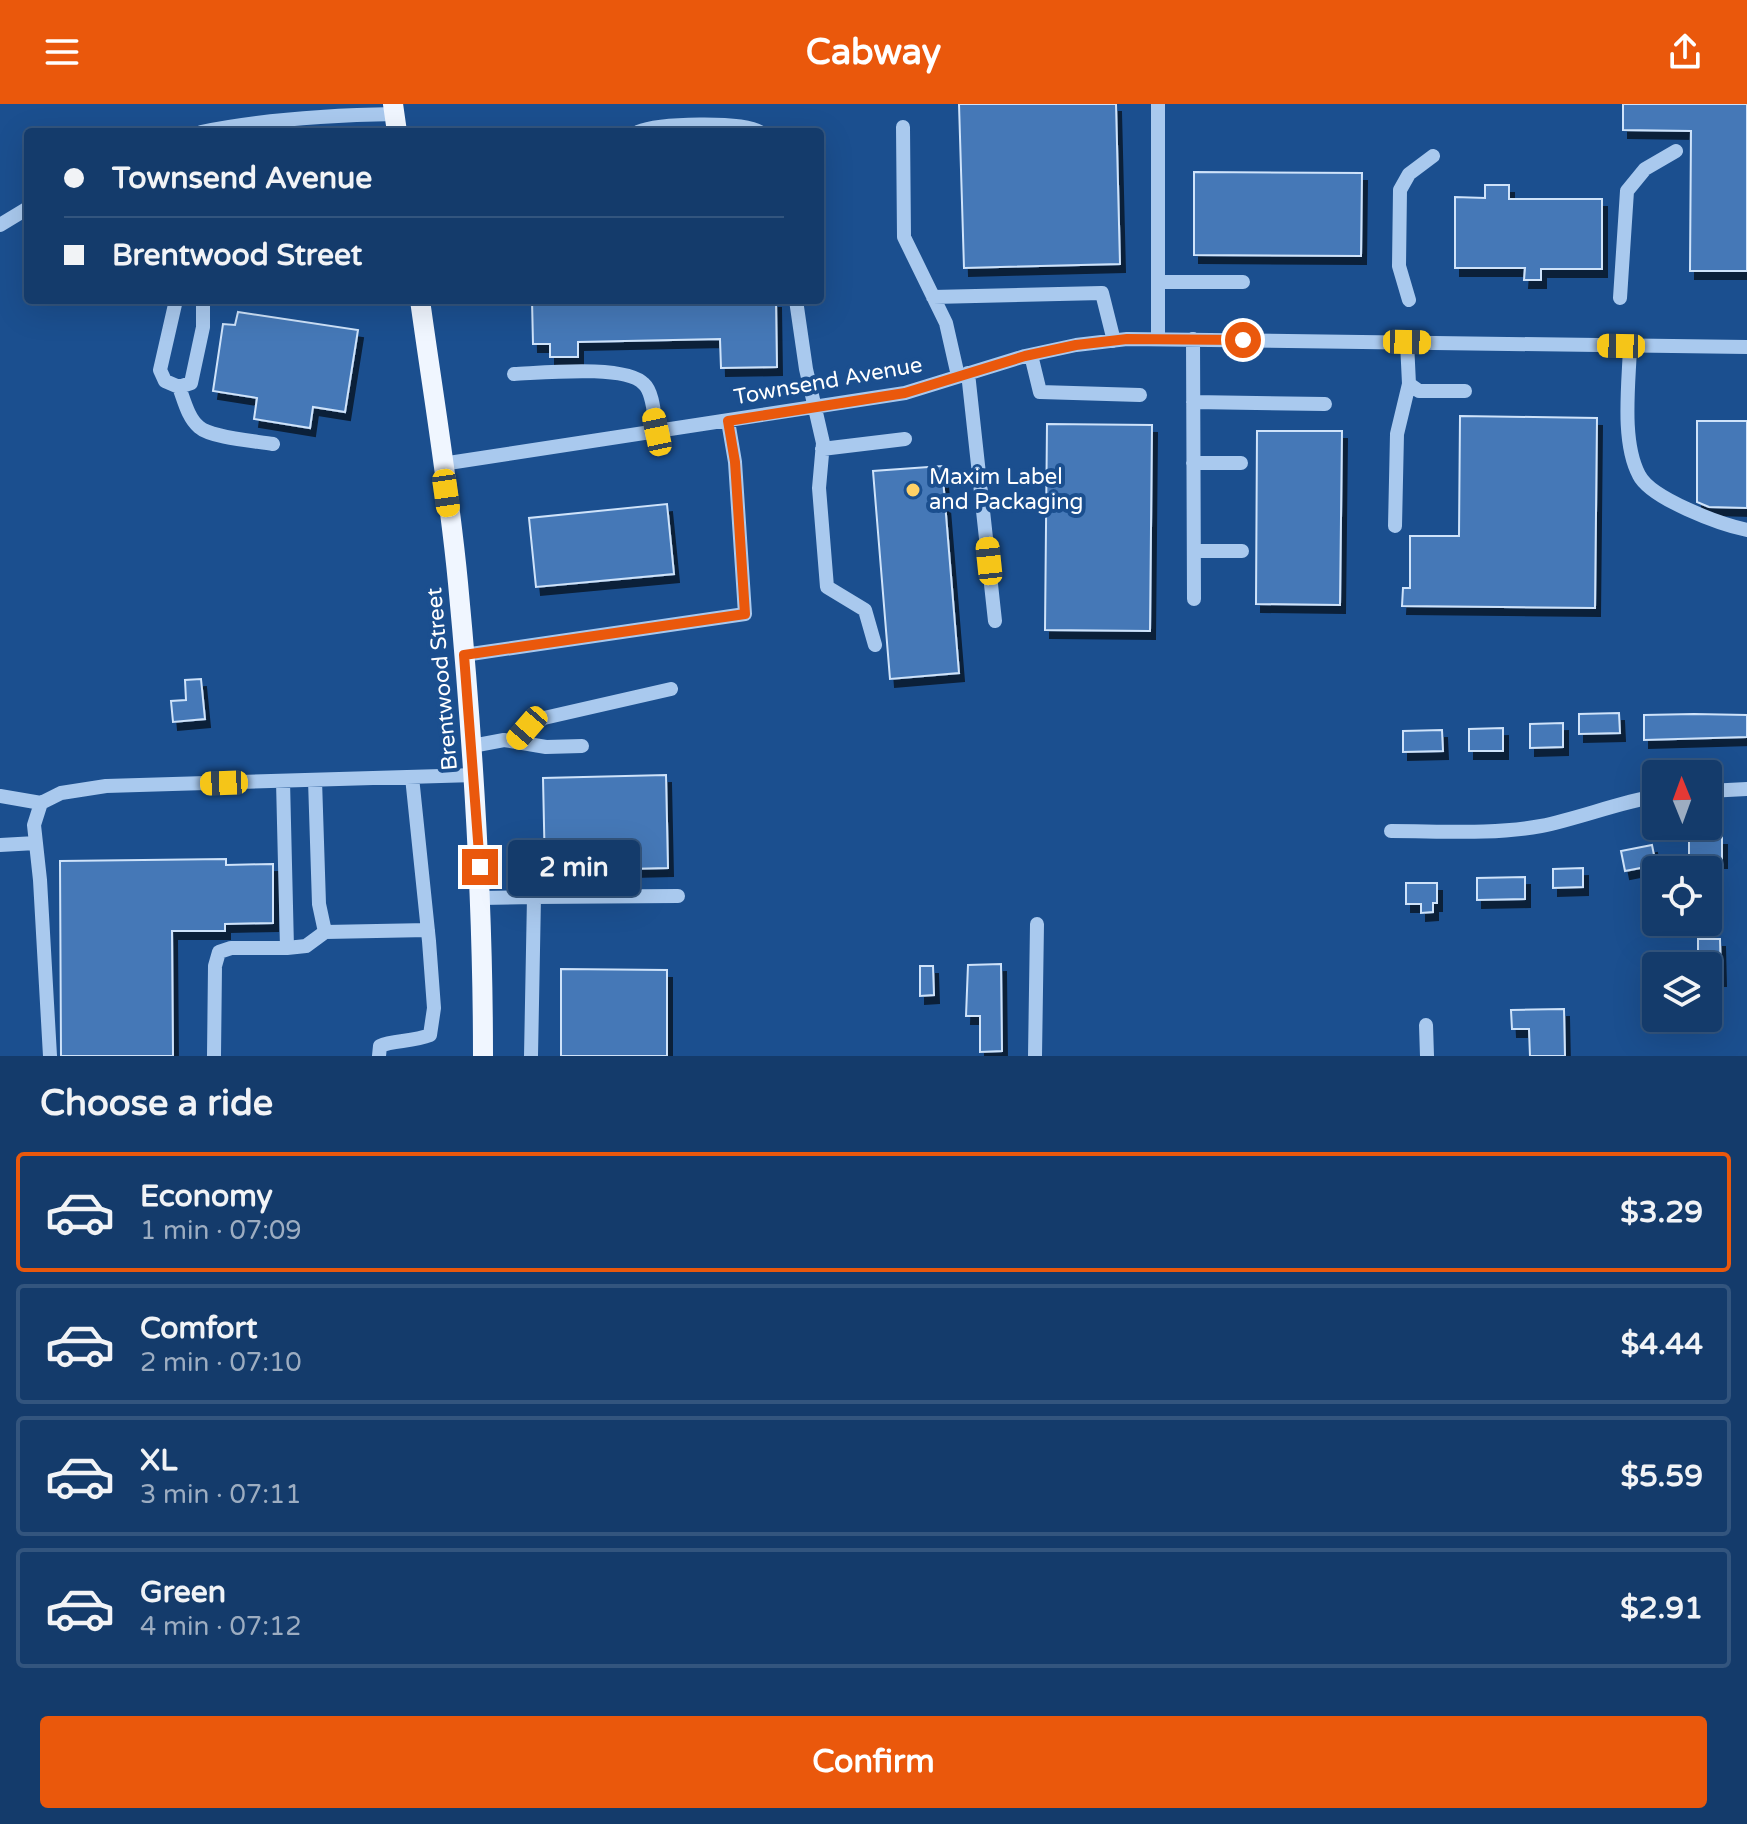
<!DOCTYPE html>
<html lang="en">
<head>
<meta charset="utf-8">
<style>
  body { margin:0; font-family:"Varela Round",sans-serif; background:#1d4271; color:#f1f3f6; height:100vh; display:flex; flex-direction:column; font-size:30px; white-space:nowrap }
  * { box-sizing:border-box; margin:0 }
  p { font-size:26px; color:#9dadc1 }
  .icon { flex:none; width:44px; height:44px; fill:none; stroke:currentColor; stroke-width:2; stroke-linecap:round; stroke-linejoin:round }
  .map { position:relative; height:952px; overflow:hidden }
  .panel { display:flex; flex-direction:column; background:#143b6b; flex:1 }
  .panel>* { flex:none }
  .hud { position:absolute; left:24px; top:24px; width:800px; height:176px; border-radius:8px; box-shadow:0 8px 32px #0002,0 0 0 2px #33557e; display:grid; align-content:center; height:176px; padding:0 40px; background:#143b6b }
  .needle { width:52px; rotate:359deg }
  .fabs { position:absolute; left:1642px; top:656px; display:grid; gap:16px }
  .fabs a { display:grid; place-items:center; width:80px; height:80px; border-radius:8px; background:#143b6b; box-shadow:0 8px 32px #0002,0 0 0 2px #33557e; font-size:40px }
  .end { position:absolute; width:36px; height:36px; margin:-18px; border:10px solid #ea580c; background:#fff; box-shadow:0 0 0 4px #fff }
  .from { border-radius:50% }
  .bubble { position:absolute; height:56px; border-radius:8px; background:#143b6b; box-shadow:0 8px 32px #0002,0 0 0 2px #33557e; font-size:26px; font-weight:700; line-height:56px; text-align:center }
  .car { position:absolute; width:24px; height:48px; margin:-24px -12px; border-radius:10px; box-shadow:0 0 6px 2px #0007; background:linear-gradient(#f5c518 24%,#345 0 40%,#f5c518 0 76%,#345 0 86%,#f5c518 0) }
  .hud b { display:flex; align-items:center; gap:28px; height:76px; font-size:30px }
  .hud b+b { border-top:2px solid #33557e }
  .hud i { width:20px; height:20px; background:#f1f3f6 }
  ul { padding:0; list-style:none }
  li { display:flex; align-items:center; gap:24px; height:120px; margin:0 16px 12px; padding:0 24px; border:4px solid #33557e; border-radius:8px }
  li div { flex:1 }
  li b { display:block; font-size:30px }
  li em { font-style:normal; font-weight:700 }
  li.selected { border-color:#ea580c }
  li>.icon { width:72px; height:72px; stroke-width:1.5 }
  h2 { padding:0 40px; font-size:36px; line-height:96px }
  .action { display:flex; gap:16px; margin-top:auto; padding:16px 40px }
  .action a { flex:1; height:92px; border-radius:8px; background:#ea580c; color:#fff; font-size:32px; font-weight:700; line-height:92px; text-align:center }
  header { display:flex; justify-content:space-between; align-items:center; height:104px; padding:0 40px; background:#ea580c; color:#fff; font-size:36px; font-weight:700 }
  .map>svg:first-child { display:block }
  .building { fill:#4478b7; stroke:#cfe3fa; stroke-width:2; filter:url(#shadow) }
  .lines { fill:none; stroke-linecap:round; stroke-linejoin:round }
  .minor { stroke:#a9c9ee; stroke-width:14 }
  .major { stroke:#f0f6ff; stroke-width:20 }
  .route { stroke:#ea580c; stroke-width:10 }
  .poi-dot { fill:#ffd166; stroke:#1b4f8f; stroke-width:3 }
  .labels { text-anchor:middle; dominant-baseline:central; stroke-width:8; stroke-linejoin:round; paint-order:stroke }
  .street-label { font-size:22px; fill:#fff; stroke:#1b4f8f }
  .poi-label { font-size:22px; fill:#fff; stroke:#1b4f8f; text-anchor:start }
</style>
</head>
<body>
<header><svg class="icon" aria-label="menu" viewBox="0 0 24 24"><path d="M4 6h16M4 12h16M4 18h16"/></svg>Cabway<svg class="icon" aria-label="share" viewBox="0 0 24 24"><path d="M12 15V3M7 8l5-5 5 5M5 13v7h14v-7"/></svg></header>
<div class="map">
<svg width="1747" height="952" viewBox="0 0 1747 952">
  <defs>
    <filter id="shadow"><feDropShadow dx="5" dy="8" stdDeviation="0" flood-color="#0009"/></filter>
  </defs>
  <rect width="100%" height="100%" fill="#1b4f8f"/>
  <path class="building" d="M959 0H1116L1120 160 964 164Z
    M1623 0H1747V167H1690L1691 27 1623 26Z
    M1194 68 1362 69 1361 152 1194 151Z
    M1485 81H1509V95H1602V165H1541V176H1524L1525 164H1455V93L1485 94Z
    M532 196H776L777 263 721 264 720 235 578 238V253H550V240H533Z
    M238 208 358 226 345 308 313 303 310 324 254 315 257 294 213 287 223 220 235 221Z
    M1460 312 1597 314 1595 504 1402 502 1403 484H1410V432H1459Z
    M1697 317H1747V404L1709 403 1697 398Z
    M1047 320 1152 321 1150 527 1045 526Z
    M1257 327H1342L1340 501 1256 500Z
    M942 362 959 569 890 575 873 367Z
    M667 400 674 470 536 483 529 414Z
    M201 575 205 615 173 618 171 597 186 596 185 576Z
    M1619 609 1620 629 1579 630V610Z
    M1694 610 1747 611V633L1644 636V611Z
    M1563 619V643L1530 644V620Z
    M1503 624V647H1469V625Z
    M1442 626 1443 647 1403 648V627Z
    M666 671 668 764 545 767 543 674Z
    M1689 733H1722V756H1689Z
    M1652 741 1656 761 1625 767 1621 747Z
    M226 755V761L273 760V819L225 820V827H172L173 952H61L60 757Z
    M1583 764V783L1553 784V765Z
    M1525 773V795L1477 796V774Z
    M1406 779H1437V799H1433V808L1421 809V800H1406Z
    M1698 835H1720L1721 874H1708V862H1698Z
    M1001 860 1002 947 980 948V912H966L968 861Z
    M920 862H933L934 891 920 892Z
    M561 865 667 866V952H561Z
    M1564 905 1565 952H1530L1529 925H1512L1511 906Z"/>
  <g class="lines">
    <path class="minor" d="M1158 0V235
      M903 23 904 133 946 219 958 272
      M201 28C265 15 329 11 395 10
      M638 28C659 19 741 17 760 28
      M0 121 28 104
      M1158 178H1243
      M933 193 1102 189 1114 237
      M1620 194 1627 87 1645 65 1676 47
      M176 196 160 266 165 277 179 283C184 296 188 314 199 323 211 334 256 337 273 340
      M796 196 806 265 823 339 819 384 827 483 865 506 875 541
      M1409 196 1399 162 1400 86 1409 70 1433 52
      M1193 235 1194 495
      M1407 238 1409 280 1419 287H1465
      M1630 242C1629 279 1621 337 1639 371 1651 395 1720 420 1747 426
      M1031 251 1040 288 1140 291
      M968 269 995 517
      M514 270C541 269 626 260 644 280 654 289 654 315 657 328
      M179 283 191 279 203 223V196
      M1193 298 1325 300
      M822 345 905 335
      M1193 359H1241
      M442 360 905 289 1025 252 1076 241 1127 235 1747 243
      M1395 422 1397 330 1409 280
      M1194 447H1242
      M464 551 745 510 735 358 728 317
      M517 636 527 624 544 614 671 585
      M472 642 504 636 546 643 582 642
      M315 676 319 800 325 828
      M1708 687 1747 685
      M0 692 41 699
      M1391 727C1441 727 1492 731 1541 722 1580 714 1617 699 1656 692
      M0 741 36 739
      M534 793 678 792
      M481 794 534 793 531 952
      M287 844 306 842 325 828 428 826
      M1426 921 1427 952
      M50 952 40 776 34 721 41 699 61 689 106 682 475 671
      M214 952 215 862 219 848 231 844H287L283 677
      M379 952 380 942C392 936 413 938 430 931L434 904 429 837 412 673
      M1035 952 1037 820"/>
    <path class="major" d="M393 0 397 28
      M420 196C433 290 449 384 458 479 473 637 483 794 483 952"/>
  </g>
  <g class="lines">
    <path class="route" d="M480 763 464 551 745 510 735 358 728 317 905 289 1025 252 1076 241 1127 235 1243 236"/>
  </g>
  <circle class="poi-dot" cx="913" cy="386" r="8"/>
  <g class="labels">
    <g class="street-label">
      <text transform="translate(828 277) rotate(-10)">Townsend Avenue</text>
      <text transform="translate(442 575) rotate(-95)">Brentwood Street</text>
    </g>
    <g class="poi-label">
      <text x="929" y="373">Maxim Label<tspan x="929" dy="25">and Packaging</tspan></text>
    </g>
  </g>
</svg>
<div class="fabs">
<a><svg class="needle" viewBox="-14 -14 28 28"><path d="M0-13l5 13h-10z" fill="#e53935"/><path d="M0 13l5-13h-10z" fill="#9dadc1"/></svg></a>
<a><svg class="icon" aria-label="locate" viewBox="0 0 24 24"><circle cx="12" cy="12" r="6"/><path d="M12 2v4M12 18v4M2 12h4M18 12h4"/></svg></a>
<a><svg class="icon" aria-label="layers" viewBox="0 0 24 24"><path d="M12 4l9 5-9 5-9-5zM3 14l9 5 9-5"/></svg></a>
</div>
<i class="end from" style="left:1243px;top:236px"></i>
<i class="end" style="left:480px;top:763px"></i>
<div class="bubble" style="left:508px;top:736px;width:132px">2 min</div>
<i class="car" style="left:1407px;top:238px;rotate:91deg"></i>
<i class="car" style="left:1621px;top:242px;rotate:271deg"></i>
<i class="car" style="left:657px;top:328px;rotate:348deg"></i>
<i class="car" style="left:446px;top:389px;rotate:172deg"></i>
<i class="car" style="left:989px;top:457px;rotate:354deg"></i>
<i class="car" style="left:527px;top:624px;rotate:221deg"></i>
<i class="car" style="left:224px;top:679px;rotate:268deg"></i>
<div class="hud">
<b><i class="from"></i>Townsend Avenue</b>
<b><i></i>Brentwood Street</b>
</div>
</div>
<section class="panel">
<h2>Choose a ride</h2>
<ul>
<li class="selected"><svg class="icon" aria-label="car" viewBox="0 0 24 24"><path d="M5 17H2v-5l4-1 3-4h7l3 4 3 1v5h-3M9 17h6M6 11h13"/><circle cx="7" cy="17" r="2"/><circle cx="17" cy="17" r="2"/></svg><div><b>Economy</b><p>1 min · 07:09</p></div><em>$3.29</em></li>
<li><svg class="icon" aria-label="car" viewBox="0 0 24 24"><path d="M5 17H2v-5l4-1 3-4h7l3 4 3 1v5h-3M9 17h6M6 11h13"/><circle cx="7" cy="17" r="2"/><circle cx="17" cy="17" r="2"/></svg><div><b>Comfort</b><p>2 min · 07:10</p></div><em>$4.44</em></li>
<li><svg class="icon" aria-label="car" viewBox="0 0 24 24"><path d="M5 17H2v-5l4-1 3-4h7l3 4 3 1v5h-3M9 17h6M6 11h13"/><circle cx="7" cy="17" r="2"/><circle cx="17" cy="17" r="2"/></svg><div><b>XL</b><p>3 min · 07:11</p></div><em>$5.59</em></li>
<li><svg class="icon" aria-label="car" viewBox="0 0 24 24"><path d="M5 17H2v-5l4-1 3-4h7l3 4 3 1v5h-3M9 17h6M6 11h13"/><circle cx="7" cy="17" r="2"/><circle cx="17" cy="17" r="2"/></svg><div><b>Green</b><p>4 min · 07:12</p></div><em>$2.91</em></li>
</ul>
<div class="action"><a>Confirm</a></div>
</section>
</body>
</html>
